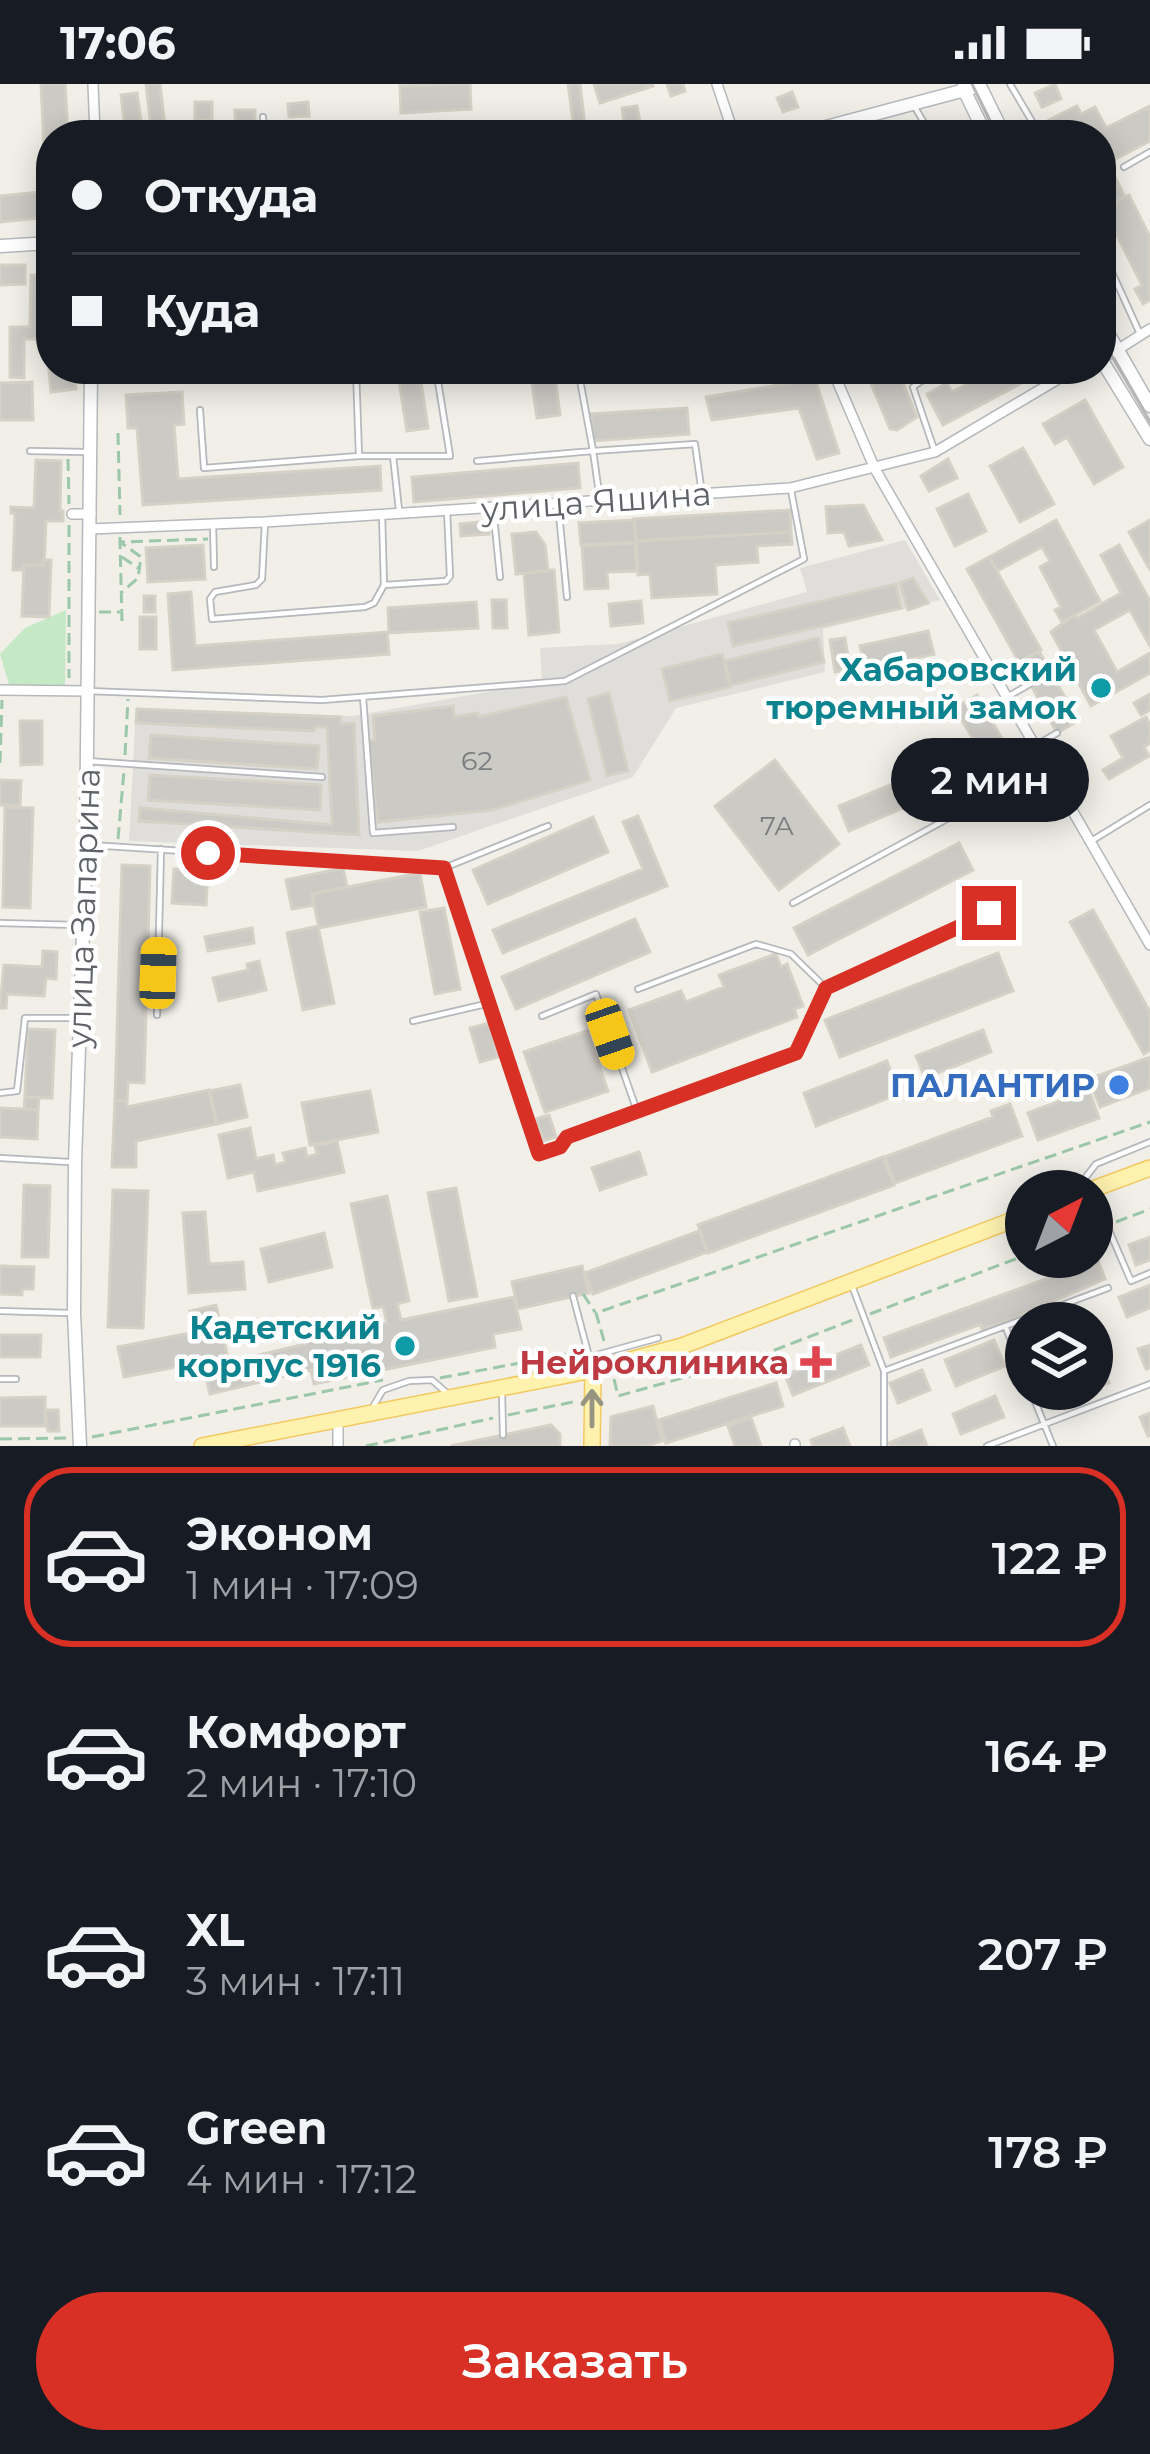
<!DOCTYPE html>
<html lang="ru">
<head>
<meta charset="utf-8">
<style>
  body { margin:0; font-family:Montserrat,sans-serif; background:#20242c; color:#f1f3f6; height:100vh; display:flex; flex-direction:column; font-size:45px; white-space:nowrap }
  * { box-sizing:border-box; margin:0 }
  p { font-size:39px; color:#9ea1a6 }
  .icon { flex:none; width:66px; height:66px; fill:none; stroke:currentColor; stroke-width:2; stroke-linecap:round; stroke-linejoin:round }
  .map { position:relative; height:1362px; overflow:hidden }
  .sheet { display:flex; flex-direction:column; background:#171b24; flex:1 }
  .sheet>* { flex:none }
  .top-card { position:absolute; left:36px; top:36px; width:1080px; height:264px; border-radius:48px; box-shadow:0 6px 30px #0003; display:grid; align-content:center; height:264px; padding:0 36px; background:#171b24 }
  .needle { width:78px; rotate:42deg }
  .tools { position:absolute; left:1005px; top:1086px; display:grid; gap:24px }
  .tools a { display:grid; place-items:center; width:108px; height:108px; border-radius:50%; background:#171b24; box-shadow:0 6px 30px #0003; font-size:60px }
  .end { position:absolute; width:54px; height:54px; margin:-27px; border:15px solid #d93025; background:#fff; box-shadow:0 0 0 6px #fff }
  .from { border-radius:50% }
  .bubble { position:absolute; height:84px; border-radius:42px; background:#171b24; box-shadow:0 6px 30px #0003; font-size:39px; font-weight:600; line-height:84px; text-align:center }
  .car { position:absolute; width:36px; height:72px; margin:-36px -18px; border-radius:15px; box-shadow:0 0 9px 3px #0007; background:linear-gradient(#f5c518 24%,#345 0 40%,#f5c518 0 76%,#345 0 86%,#f5c518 0) }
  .top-card b { display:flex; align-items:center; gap:42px; height:114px; font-size:45px }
  .top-card b+b { border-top:3px solid #363941 }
  .top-card i { width:30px; height:30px; background:#f1f3f6 }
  ul { padding:21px 0 0; list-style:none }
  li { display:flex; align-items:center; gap:36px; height:180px; margin:0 24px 18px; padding:0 12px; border:6px solid transparent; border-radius:48px }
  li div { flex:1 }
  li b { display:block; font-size:45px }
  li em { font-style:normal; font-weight:600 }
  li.selected { border-color:#d93025 }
  li>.icon { width:108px; height:108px; stroke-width:1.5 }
  .action { display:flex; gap:24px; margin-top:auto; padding:24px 36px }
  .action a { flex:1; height:138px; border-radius:72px; background:#d93025; color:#fff; font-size:48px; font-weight:600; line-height:138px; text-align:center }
  .status { display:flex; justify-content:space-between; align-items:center; height:84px; padding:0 60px; background:#171b24; direction:ltr }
  .status svg { height:33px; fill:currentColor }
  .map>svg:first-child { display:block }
  .industrial { fill:#e0deda }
  .green { fill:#c5e8c5 }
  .building { fill:#cccac5; stroke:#d6d1c6; stroke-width:3 }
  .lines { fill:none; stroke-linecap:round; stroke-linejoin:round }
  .service-casing { stroke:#b5b8bc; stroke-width:8 }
  .minor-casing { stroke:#b5b8bc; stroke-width:12 }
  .tertiary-casing { stroke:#b5b8bc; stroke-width:15 }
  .primary-casing { stroke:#f2c960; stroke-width:18 }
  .path { stroke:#9cc7a9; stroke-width:3; stroke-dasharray:12 6; stroke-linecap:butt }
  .service { stroke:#fff; stroke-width:4.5 }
  .minor { stroke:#fff; stroke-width:9 }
  .tertiary { stroke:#fff; stroke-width:12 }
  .primary { stroke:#fff2af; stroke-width:15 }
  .tram { stroke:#b6b7b8; stroke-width:3 }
  .oneway { stroke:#979581 }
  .route { stroke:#d93025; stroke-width:15 }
  .culture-dot { fill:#0f9aa8; stroke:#fff; stroke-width:4.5 }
  .shop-dot { fill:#3f7fe0; stroke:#fff; stroke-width:4.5 }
  .health-dot { fill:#e0444e; stroke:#fff; stroke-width:4.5 }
  .labels { text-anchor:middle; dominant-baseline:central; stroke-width:9; stroke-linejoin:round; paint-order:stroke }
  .number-label { font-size:27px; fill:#7a7d7f }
  .street-label { font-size:33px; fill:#5f6368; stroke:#fff }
  .culture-label { font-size:33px; font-weight:bold; fill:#0d838f; stroke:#fff; text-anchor:end }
  .shop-label { font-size:33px; font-weight:bold; fill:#366cbe; stroke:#fff; text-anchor:end }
  .health-label { font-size:33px; font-weight:bold; fill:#be3a42; stroke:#fff; text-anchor:end }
</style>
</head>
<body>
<div class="status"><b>17:06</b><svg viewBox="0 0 49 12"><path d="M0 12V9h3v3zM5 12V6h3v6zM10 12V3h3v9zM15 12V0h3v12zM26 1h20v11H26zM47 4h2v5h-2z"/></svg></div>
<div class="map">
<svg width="1150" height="1362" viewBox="0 0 1150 1362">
  <rect width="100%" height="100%" fill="#f1efe8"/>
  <path class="industrial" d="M905 456 940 516 823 545 825 588 676 624 633 693 418 767 129 757 136 624 353 632 542 598 540 564 618 560 807 508 800 484Z"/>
  <path class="green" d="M66 526 65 604H10L0 570 25 544Z"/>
  <path class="building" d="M41 0H65L68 51H51V63H44Z
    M146 0H160L166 51H152Z
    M470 0 471 25 401 29 400 2Z
    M568 0H580L586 51H575Z
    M594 0H652L653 2 600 19Z
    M667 0H683L685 7 671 12Z
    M1055 0 1061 15 1042 23 1035 9Z
    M792 8 798 23 783 28 777 14Z
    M137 9 143 51H126L121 11Z
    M195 18H212V36H195Z
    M308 18 309 32 289 33 288 20Z
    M637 22 641 43 625 45 622 24Z
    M1077 22 1081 30 1095 23 1106 44 1150 22V57L1108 79 1125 113 1103 124 1101 51H1057L1049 36Z
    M235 26H255V51H236Z
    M694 41 695 51H673L672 45Z
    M51 107V133L0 138V112Z
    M1129 111 1150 153V216L1143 220 1135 205 1142 201 1103 124Z
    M0 181H25V200L0 201Z
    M31 191H51V255H24V294L10 293V243H30Z
    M48 275H51V285H74L76 305 51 308Z
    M397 285H419L428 344 407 347Z
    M530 285H554L560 331 537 334Z
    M611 285H680L612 292Z
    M885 285H897L917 333 897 346 890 345 868 292Z
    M996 285H1031L1035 292 943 341 927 310 947 299 952 308Z
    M815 295 839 369 817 375 799 324 712 336 706 313Z
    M32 298 33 336H0V299Z
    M182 308 184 340 174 341 178 395 380 382 381 406 143 421 137 344H128L126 311Z
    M1085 316 1123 383 1094 400 1067 353 1055 360 1043 340Z
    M687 324 689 350 592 357 591 330Z
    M1023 364 1054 420 1020 438 990 382Z
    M948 375 957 394 929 407 921 392Z
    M36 376 61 377 60 427H63V437H46L44 481H24V486H13L15 429H11V423L34 424Z
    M578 379 580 404 414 418 412 393Z
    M968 410 986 447 955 462 937 425Z
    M863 421 882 456 849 462 844 448 828 449 826 423Z
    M790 426 791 448 636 457 634 435Z
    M634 436 636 458 581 461 579 439Z
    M1056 436 1100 517 1062 538 1055 526 1061 523 1040 483 1050 477 1042 463 997 487 989 473Z
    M1150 436V486L1129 448Z
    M489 437V450L461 452 460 440Z
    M536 448 545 461 548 487 516 490 512 450Z
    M791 448 792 460 757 462 758 478 715 481 717 510 652 514 650 490 638 491 636 457Z
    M635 459 637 487 607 488 608 504 585 505 582 462Z
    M203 461 205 495 148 498 146 464Z
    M1119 461 1150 517V562L1130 526 1094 546 1117 588 1150 569V589L1091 622 1051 548 1075 530 1077 534 1121 509 1101 471Z
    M989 473 1041 566 1019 578 967 485Z
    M44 476H51L49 533 22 532 24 481H44Z
    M554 486 559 548 529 551 524 489Z
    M913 494 928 519 908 526 900 499Z
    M896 500 901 524 733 562 728 539Z
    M191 508 195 562 387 548 389 570 173 586 168 510Z
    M144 512H155V528H144Z
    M492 516H506L507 544H493Z
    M641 517 643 539 611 542 609 520Z
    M476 518 478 544 389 549 388 524Z
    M140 533H156V565H140Z
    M928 547 934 570 866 585 860 562Z
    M818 554 824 578 731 601 725 577Z
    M845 554 850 585 835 588 830 556Z
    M1039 567 1078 637 1057 649 1019 579Z
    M722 570 730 603 670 617 662 585Z
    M609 609 628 687 607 692 588 615Z
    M1150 610V626L1141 631 1134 619Z
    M977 611 1017 681 995 694 985 676 961 690 948 669 973 655 955 624Z
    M566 613 590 696 492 726 378 738 368 657 375 656 373 632 453 622 454 633 478 629V633Z
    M137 625 340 633 341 640 354 639 359 751 139 737 140 724 332 741 327 643H315L314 647 136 639Z
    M1146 633 1150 641V659L1144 663 1149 672 1109 695 1103 686 1123 674 1111 652Z
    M20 637H42V680L21 681Z
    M151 651 319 662 317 685 149 674Z
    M775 676 839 760 779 806 715 722Z
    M917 690 927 714 849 747 839 722Z
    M150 691 321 701 320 726 148 716Z
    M0 696 21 697 20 721H0Z
    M5 723 33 724 30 824 3 823Z
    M638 732 667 802 503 869 493 846 643 785 623 738Z
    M593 733 608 768 488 820 473 786Z
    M959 759 973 786 808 871 794 844Z
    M122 781 150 782 144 999 128 998 127 1017H115Z
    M343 784 347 803 312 810 314 821 292 825 286 796Z
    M174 785 208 787 206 821 172 819Z
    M420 789 426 823 319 844 312 810Z
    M444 824 460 905 435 910 420 828Z
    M1093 826 1150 928V966L1144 970 1070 838Z
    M635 835 650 868 516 925 502 893Z
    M318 842 334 919 303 926 287 849Z
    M252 844 254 859 208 867 205 853Z
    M43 867 57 868 56 895 46 894 44 912 7 910 6 924H0L4 881 42 883Z
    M998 869 1013 907 840 973 825 936Z
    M776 870 781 883 787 880 803 922 794 925 797 933 652 988 629 926 681 907 686 918 724 903 719 891Z
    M259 877 266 906 219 917 213 894 248 886 247 880Z
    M489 939 498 973 480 978 470 944Z
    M28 945 55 946 52 1014 25 1013Z
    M983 946 991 968 925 994 916 972Z
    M587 947 608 1007 545 1028 524 968Z
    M1150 973V1004L1100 1023 1089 995Z
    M887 977 899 1010 816 1042 804 1009Z
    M240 1001 247 1033 217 1040 210 1007Z
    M209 1006 216 1040 136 1057V1083H112L115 1017H127V1023Z
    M1089 1006 1099 1034 1038 1056 1028 1029Z
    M370 1007 378 1048 310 1061 302 1019Z
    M25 1013 39 1014 38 1026 24 1025Z
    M1010 1020 1022 1052 895 1099 885 1073 993 1033 991 1027Z
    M0 1024 38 1026 37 1055 0 1053Z
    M549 1031 556 1053 543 1057 536 1035Z
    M250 1044 256 1075 273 1071 275 1081 286 1078 283 1069 305 1064 307 1073 317 1070 315 1062 337 1057 344 1088 258 1107 254 1088 228 1094 219 1051Z
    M639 1068 646 1090 600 1106 592 1084Z
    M883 1073 894 1101 708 1169 698 1141Z
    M24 1101 50 1102 48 1173H22Z
    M456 1104 477 1212 449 1217 428 1109Z
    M113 1106 148 1107 143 1244 108 1243Z
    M387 1112 409 1217 397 1220 401 1236 514 1213 521 1245 493 1250 495 1263 314 1300 311 1286 210 1310 202 1278 124 1293 118 1263 195 1248 190 1227 216 1221 229 1278 306 1260 305 1256 387 1239 383 1222 373 1225 351 1120Z
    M205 1128 209 1180 243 1178 245 1205 189 1209 183 1129Z
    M699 1147 707 1168 593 1210 585 1189Z
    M324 1149 332 1183 269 1198 261 1165Z
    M1150 1153V1176L1136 1181 1129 1161Z
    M1098 1176 1105 1195 1017 1233 982 1245 981 1240 891 1273 884 1254Z
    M0 1182 34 1183 33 1205H22V1211L0 1210Z
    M582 1182 589 1209 518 1225 512 1198Z
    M1150 1201V1224L1127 1233 1119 1213Z
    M1081 1228 1085 1239H1052Z
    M0 1251H41L40 1273H0Z
    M994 1256 1005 1282 956 1302 945 1276Z
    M861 1261 869 1281 793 1311 785 1291Z
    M1150 1261V1284L1146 1285 1138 1265Z
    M1101 1279 1109 1299 1077 1311 1074 1305H1092V1282Z
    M922 1286 930 1306 898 1319 890 1299Z
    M776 1299 783 1322 666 1359 659 1336Z
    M995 1312 1004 1333 961 1350 953 1330Z
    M45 1313V1342H0V1314Z
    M653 1322 662 1357 646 1362H610L611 1333Z
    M45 1326H58L59 1347H48Z
    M1150 1329V1351L1148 1352 1140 1333Z
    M751 1334 761 1362H735L728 1342Z
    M551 1341 560 1350V1362H451Z
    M843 1344 850 1362H813L811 1356Z
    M921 1346 927 1362H891L889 1359Z"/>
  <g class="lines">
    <g class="service-casing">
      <path id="service" d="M1010 0 1040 51
        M916 25 931 51
        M263 33 264 51
        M1124 83 1150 68
        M1101 164 1140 250
        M356 285 359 372
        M578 285 593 367 695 360 702 410
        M200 326 204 384 359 372H450L436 285
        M30 367 86 368
        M935 368 913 303 939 285
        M393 372 399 426
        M477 377 593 367 600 416
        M558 419 567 513
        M493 423 500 493
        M382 430 384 501
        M265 438 262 495 256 501 215 508 210 515 212 535 365 523 374 519 384 501 446 497 450 492 447 426
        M213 440 214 483
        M88 607 322 616 565 597 804 475 791 406
        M363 613 373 749 453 743
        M1007 613 1030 600
        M1035 662 1057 649
        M87 677 322 693
        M1093 756 1150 721
        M91 761 444 784 539 1070 560 1063 567 1053 637 1027 596 910 542 932
        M444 784 548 742
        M793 819 1046 681
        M0 839 78 841
        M638 905 756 860 791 870 826 904
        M157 931 161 765
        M413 937 490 919
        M0 1009 17 1007 25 934H76
        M637 1027 796 969 826 904 989 829
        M0 1074 69 1078
        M1075 1107 1096 1080 1150 1058
        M1092 1107 1131 1197 1150 1189
        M851 1199 884 1287 1108 1204
        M573 1212 591 1280
        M0 1227 69 1229
        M1006 1244 1026 1294
        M589 1273 658 1254
        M884 1290V1362
        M0 1295H16
        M1030 1305 1053 1362
        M502 1309 503 1351
        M374 1321 383 1306 409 1297 432 1296 448 1310
        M987 1362 1150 1300"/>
    </g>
    <g class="minor-casing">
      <path id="minor" d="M93 0 95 51
        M717 0 734 51
        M1101 271 1111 270 1150 245
        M832 285 875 385 1150 861
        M72 430H91
        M90 445 265 438 790 404 935 368 1075 285
        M0 606 88 607
        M338 1362V1338
        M795 1362V1360"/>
    </g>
    <g class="tertiary-casing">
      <path id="tertiary" d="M979 0 1004 51
        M963 4 986 51
        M796 51 980 2
        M0 162 51 159
        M1101 237 1150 322
        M1101 275 1150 355
        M80 1362 74 1229 75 1079 86 760 91 285"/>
    </g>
    <g class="primary-casing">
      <path id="primary" d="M1088 1107 1150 1084
        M202 1362 593 1286 682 1262 1026 1131
        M592 1362 593 1286"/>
    </g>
    <path class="path" d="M118 349 120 431
      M68 375 69 420
      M69 441V594
      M120 453V458L141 473 138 494 121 509
      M122 473 138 484
      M99 528H120
      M122 537 120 458 208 455
      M125 671 128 615
      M0 679 2 616
      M118 755 124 687
      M1116 1138 1150 1125
      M583 1210 595 1228
      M870 1230 1026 1171
      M604 1257 596 1229 1150 1038
      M440 1294 578 1268
      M614 1295 618 1312 754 1274 855 1235
      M508 1331 573 1318
      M92 1353 383 1296
      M0 1355 70 1354
      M366 1362 493 1334"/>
    <use href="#service" class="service"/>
    <use href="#minor" class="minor"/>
    <use href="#tertiary" class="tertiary"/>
    <use href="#primary" class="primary"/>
    <path class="tram" d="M972 0 997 51
      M1101 253 1150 338"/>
  </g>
  <defs><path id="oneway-shaft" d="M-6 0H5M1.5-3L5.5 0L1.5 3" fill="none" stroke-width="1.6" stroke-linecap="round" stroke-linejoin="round" transform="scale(3)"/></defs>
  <use class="oneway" href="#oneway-shaft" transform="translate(592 1324) rotate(-90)"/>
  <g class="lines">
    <path class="route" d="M208 769 444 784 539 1070 560 1063 567 1053 796 969 826 904 989 829"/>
  </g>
  <g class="culture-dot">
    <circle cx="1101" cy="604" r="12"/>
    <circle cx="405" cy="1262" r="12"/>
  </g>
  <circle class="shop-dot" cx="1119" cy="1001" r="12"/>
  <path class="health-dot" d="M810 1260h12v12h12v12h-12v12h-12v-12h-12v-12h12z"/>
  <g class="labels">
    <g class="number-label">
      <text x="477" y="676">62</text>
      <text x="777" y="741">7А</text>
    </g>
    <g class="street-label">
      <text transform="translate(596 417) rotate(-4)">улица Яшина</text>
      <text transform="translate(83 824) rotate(-88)">улица Запарина</text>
    </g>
    <g class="culture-label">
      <text x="1077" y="585">Хабаровский<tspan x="1077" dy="38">тюремный замок</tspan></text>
      <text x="381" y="1243">Кадетский<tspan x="381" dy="38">корпус 1916</tspan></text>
    </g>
    <g class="shop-label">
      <text x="1095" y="1001">ПАЛАНТИР</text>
    </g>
    <g class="health-label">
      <text x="789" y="1278">Нейроклиника</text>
    </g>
  </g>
</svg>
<div class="tools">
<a><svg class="needle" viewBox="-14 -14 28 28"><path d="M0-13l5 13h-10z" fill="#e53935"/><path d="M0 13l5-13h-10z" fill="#9ea1a6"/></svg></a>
<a><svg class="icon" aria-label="layers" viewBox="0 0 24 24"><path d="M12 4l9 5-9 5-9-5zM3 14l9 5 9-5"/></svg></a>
</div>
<i class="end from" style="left:208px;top:769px"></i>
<i class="end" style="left:989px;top:829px"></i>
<div class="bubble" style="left:891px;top:654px;width:198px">2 мин</div>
<i class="car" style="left:158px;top:889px;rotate:2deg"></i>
<i class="car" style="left:610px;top:950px;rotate:161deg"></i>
<div class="top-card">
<b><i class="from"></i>Откуда</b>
<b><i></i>Куда</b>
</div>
</div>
<section class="sheet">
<ul>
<li class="selected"><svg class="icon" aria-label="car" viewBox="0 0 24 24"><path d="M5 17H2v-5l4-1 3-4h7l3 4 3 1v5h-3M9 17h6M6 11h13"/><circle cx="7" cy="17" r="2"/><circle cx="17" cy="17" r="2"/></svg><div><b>Эконом</b><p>1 мин · 17:09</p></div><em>122 ₽</em></li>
<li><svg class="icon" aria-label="car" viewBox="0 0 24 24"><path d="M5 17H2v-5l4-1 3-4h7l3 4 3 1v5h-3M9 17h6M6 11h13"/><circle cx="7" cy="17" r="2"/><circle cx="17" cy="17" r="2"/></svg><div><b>Комфорт</b><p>2 мин · 17:10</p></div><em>164 ₽</em></li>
<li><svg class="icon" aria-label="car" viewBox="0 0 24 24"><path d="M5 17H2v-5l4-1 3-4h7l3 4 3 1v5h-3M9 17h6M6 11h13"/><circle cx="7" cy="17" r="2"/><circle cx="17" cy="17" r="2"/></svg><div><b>XL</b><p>3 мин · 17:11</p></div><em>207 ₽</em></li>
<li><svg class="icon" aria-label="car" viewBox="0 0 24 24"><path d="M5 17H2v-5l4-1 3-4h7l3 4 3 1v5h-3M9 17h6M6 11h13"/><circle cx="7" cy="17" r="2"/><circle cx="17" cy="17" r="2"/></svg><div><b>Green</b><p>4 мин · 17:12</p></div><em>178 ₽</em></li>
</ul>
<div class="action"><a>Заказать</a></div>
</section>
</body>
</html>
